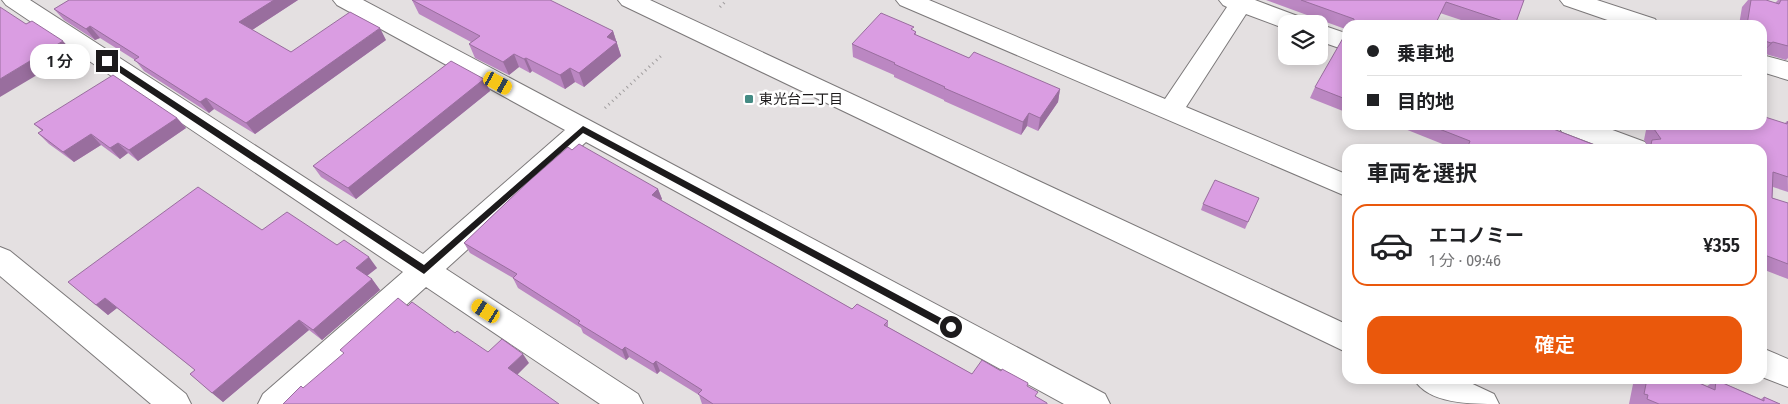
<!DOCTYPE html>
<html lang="ja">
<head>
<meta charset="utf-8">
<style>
  body { margin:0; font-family:"Fira Sans Condensed","Noto Sans JP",sans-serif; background:#f6f6f6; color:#202124; height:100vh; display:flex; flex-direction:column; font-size:19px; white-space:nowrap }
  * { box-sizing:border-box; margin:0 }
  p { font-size:16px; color:#757577 }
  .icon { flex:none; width:28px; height:28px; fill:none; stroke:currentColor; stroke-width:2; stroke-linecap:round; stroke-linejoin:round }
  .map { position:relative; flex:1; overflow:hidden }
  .panel { position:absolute; left:1342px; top:144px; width:425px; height:240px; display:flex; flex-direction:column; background:#fff; border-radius:15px; box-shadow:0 2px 12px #0003 }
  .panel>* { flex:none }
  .hud { position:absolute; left:1342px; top:20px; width:425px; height:110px; border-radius:15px; box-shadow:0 2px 12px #0003; display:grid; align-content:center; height:110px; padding:0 25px; background:#fff }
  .tools { position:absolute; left:1278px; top:15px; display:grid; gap:10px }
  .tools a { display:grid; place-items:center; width:50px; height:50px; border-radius:10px; background:#fff; box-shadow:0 2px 12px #0003; font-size:25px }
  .end { position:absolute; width:22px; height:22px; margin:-11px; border:6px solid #1c1a1b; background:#fff; box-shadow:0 0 0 2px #fff }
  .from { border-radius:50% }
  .bubble { position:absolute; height:35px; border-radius:15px; background:#fff; box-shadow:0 2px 12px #0003; font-size:16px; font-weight:600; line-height:35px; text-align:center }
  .car { position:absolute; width:15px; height:30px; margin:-15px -8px; border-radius:6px; box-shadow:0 0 4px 1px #0007; background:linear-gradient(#f5c518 24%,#345 0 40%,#f5c518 0 76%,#345 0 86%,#f5c518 0) }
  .hud b { display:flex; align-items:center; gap:18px; height:48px; font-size:19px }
  .hud b+b { border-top:1px solid #e0e0e0 }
  .hud i { width:12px; height:12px; background:#202124 }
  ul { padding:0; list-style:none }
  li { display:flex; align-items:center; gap:15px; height:82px; margin:0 10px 8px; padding:0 15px; border:2px solid #e0e0e0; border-radius:15px }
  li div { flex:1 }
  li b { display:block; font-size:19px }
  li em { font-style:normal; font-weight:600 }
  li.selected { border-color:#ea580c }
  li>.icon { width:45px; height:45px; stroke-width:1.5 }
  h2 { padding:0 25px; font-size:22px; line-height:60px }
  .cta { display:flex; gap:10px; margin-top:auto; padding:10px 25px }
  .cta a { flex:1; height:58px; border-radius:15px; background:#ea580c; color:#fff; font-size:20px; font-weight:600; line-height:58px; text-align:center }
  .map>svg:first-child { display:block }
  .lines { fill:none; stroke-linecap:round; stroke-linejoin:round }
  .minor-casing { stroke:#7c797a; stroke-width:2 }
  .path { stroke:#a09d9e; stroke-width:3; stroke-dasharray:1 4; stroke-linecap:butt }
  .minor { fill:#fff; fill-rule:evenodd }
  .wall { fill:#bb87c2 }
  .shaded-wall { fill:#996e9e }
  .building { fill:#da9de2; stroke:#996e9e }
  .route { fill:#1c1a1b }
  .poi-dot { fill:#448b84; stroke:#fff; stroke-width:2 }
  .labels { text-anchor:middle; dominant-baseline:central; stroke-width:5; stroke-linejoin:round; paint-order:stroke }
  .poi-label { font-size:14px; fill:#1c1a1b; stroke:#fff; text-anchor:start }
</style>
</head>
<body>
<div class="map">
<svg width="1788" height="404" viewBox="0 0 1788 404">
  <rect width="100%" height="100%" fill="#e4e0e1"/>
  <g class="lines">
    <g class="minor-casing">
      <path id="minor" d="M2 0H30L423 254 565 130 337 5 333 0H363L1105 394 1110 404H1064L586 142 446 269 638 394 643 404H600L426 287 297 404H258L263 394 403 272 6 5Z
        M618 0H650L1348 325V353L622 5Z
        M896 0H929L1165 99 1227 7 1223 5 1219 0H1255L1303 18 1307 24H1286V29L1246 14 1186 107 1348 175V197L900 5Z
        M1560 0H1597L1655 19 1659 25H1622L1564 5Z
        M1319 24 1348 34V51L1319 41Z
        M1762 55 1788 62V80L1762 72Z
        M1558 125H1599L1645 142 1649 149H1607L1562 132Z
        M0 247 10 251 186 394 191 404H151L0 276Z
        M1762 348 1788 359V387L1762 377Z
        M1414 379H1462L1494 394 1499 404C1471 404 1428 404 1414 379Z"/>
    </g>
    <path class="path" d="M720 7 727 0
      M605 108 662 55"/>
    <use href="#minor" class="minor"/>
  </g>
  <path class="wall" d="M69 0H298L252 30 291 52 386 40 255 134 214 109 209 113 144 71 135 60 100 38 95 40 64 20 54 9Z
    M412 0 613 31 621 56 584 87 575 82 565 89 532 71 530 73 519 67 509 75 475 58 469 44 471 42 419 14Z
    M1266 0H1524L1515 25H1476L1440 13 1435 25H1348V30Z
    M1748 0H1766L1775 3 1778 0H1788V58L1786 60 1762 53V25H1739L1742 7Z
    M914 31 916 32V35L969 58 1060 89 1058 102 1038 131 1027 126 1021 135 944 101V100L894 77V75L853 57 852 44Z
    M1348 40V113L1310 98 1315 87Z
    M484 79 490 91 356 199 321 177 313 166Z
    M177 118 186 128 138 161 128 153 120 159 101 145 74 162 49 144 38 133 42 131 34 124Z
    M1787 121 1788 192 1773 187 1772 198 1788 203V279L1762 269V149H1644L1647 145 1644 140 1647 125H1762L1785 123Z
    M1395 125H1543L1605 149H1455Z
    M572 150 658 189 662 199 661 200 852 309 888 321V327L972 374 1028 387 1036 397 1047 404H702L699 395 660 371 657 374 629 357 626 360 583 333 581 328 518 288 513 278 470 253 464 243Z
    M1259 198 1245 229 1201 210 1203 204Z
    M337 245 377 268 367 276 372 279 380 290 322 340 309 330 223 402 190 374 195 370 117 308 108 315 68 282Z
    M1348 279V287L1345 286Z
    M1634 379H1690L1707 386 1716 380 1761 399 1764 397 1780 404H1629Z"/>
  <path class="shaded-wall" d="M274 0H298L246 34 239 22Z
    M90 26 100 38 95 40 86 29Z
    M380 28 386 40 255 134 246 123Z
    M613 31 621 56 584 87 579 73 607 37Z
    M63 41 74 53 0 97V79Z
    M1773 42 1762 53 1771 43Z
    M514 54 519 67 509 75 503 62Z
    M526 58 532 71 530 73 524 59Z
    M570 68 575 82 565 89 560 75Z
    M484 79 490 91 356 199 348 188Z
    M1060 89 1058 102 1038 131 1040 118Z
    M206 98 214 109 209 113 200 102Z
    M1029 113 1027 126 1021 135 1023 122Z
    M177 118 186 128 138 161 129 150Z
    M91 134 101 145 74 162 63 152Z
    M118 143 128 153 120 159 110 148Z
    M658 189 662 199 656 206 652 195Z
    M369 257 377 268 364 278 356 268Z
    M372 279 380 290 322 340 313 330Z
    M105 298 117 308 108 315 96 305Z
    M299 320 309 330 223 402 212 393Z
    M625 347 629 357 626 360 622 350Z
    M523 354 529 363 514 378 508 368Z
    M656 361 660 371 657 374 653 364Z"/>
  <path class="building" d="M69 0H274L239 22 291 52 350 12 380 28 246 123 206 98 200 102 134 60 139 57 90 26 86 29 54 9Z
    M412 0H550L613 31 607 37 617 42 579 73 570 68 560 75 526 58 524 59 514 54 503 62 469 44 480 36Z
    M1301 0H1524L1515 25 1446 2 1435 25H1354V19Z
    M1751 0H1766L1779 4 1781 0H1788V46L1773 42 1771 43 1762 40V25H1747Z
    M0 7 26 24 32 21 63 41 0 79Z
    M881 13 914 27 911 29 916 32 914 34 969 58 974 52 1060 89 1040 118 1029 113 1023 122 944 88 945 87 894 64 895 63 852 44Z
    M1343 38 1348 40V100L1315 87Z
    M451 61 484 79 348 188 313 166Z
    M113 75 177 118 129 150 118 143 110 148 91 134 63 152 38 133 43 130 34 124Z
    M1762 116 1787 124 1788 121V177L1773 172 1772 198 1788 203V264L1762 254V149H1650L1652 140 1661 139 1654 129 1655 125H1762Z
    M1429 125H1543L1605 149H1467L1470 141Z
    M579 144 658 189 652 195 852 309 857 304 888 321 884 325 972 374 982 360 1001 371 1002 369 1028 383 1027 386 1038 392 1035 396 1047 403V404H713L698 394 702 390 656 361 653 364 625 347 622 350 578 323 580 321 513 278 517 274 464 243 529 181 568 147 572 150Z
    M1215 180 1259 198 1248 222 1203 204Z
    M198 187 262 230 287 212 337 245 344 240 369 257 356 268 372 279 313 330 299 320 212 393 190 374 195 370 105 298 96 305 68 282Z
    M398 298 408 306 412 302 455 333 457 331 488 352 502 339 523 354 508 368 559 404H283L301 386 303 388 344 353 340 350Z
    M1647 379H1690L1715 390 1716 380 1764 401V397L1780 404H1659L1647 399 1648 395 1644 394Z"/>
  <path class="route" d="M105 59H110L424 265 583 126 954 325 956 327 954 330H948L583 133 424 274 105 63Z"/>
  <rect class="poi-dot" x="744" y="94" width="10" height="10" rx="2.5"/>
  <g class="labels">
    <g class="poi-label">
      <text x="759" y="99">東光台二丁目</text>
    </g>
  </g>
</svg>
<div class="tools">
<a><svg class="icon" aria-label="layers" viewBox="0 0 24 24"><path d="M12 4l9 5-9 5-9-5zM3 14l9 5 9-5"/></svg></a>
</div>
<i class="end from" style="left:951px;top:327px"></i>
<i class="end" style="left:107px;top:61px"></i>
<div class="bubble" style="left:30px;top:44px;width:60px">1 分</div>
<i class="car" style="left:498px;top:83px;rotate:119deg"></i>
<i class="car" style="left:486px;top:311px;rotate:303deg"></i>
<div class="hud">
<b><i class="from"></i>乗車地</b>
<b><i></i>目的地</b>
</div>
<section class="panel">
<h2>車両を選択</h2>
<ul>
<li class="selected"><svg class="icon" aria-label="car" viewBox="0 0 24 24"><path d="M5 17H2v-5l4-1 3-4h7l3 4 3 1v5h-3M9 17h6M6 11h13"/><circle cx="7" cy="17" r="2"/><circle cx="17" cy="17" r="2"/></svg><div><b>エコノミー</b><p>1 分 · 09:46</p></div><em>¥355</em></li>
</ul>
<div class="cta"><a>確定</a></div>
</section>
</div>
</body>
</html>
